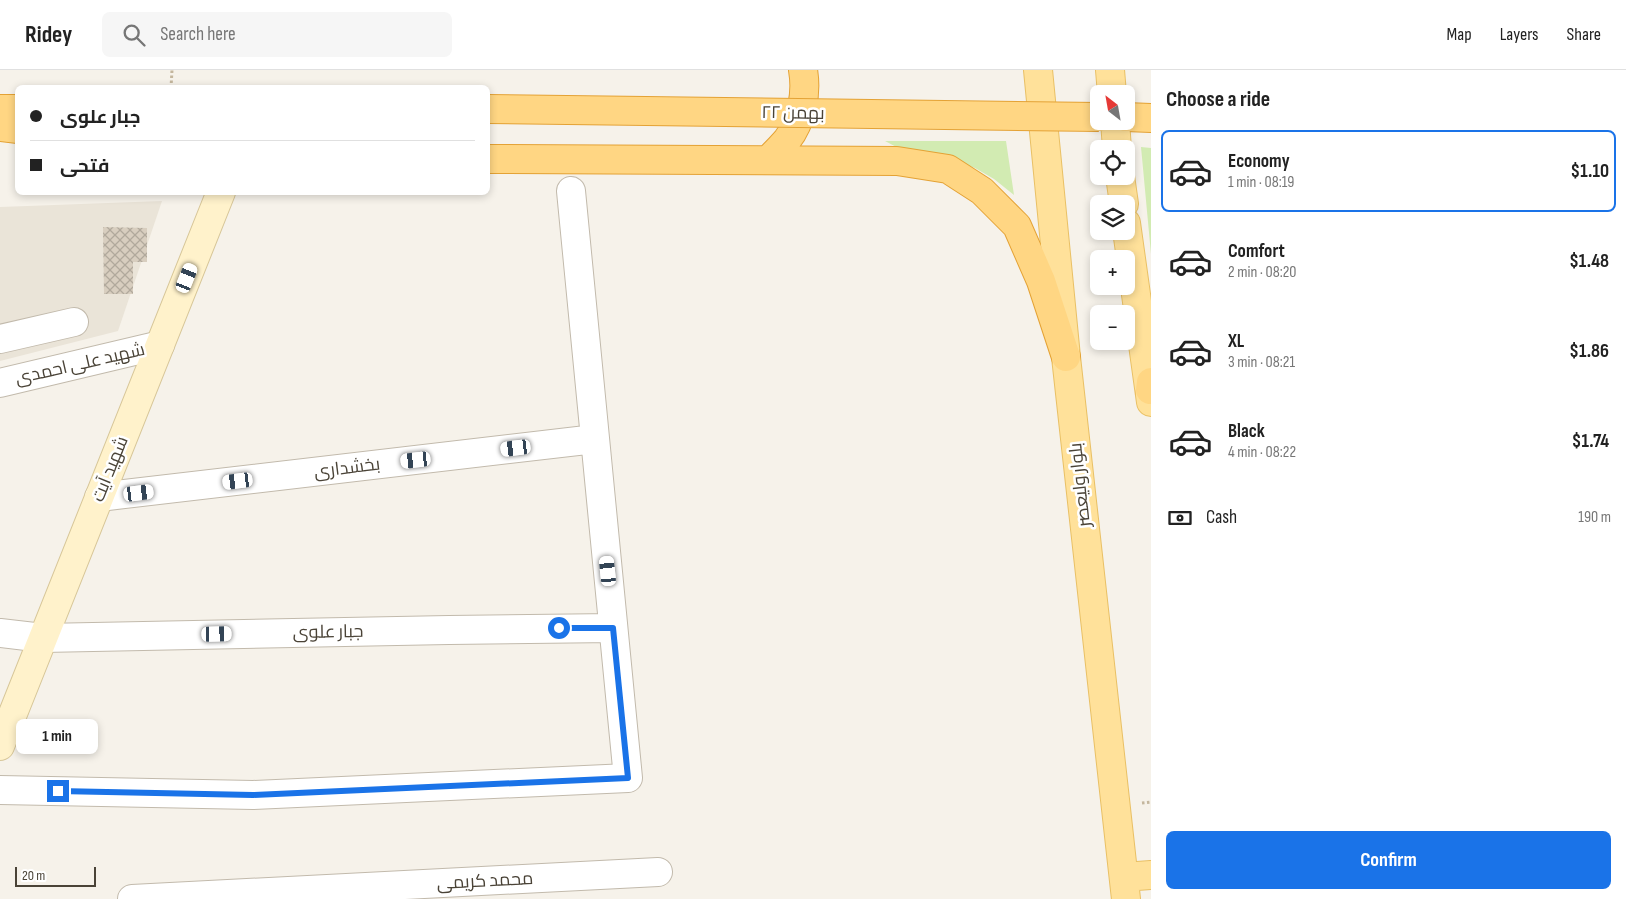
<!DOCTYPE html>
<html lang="en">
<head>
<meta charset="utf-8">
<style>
  body { margin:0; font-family:"Sofia Sans Condensed",Cairo,sans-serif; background:#f6f6f6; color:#222; height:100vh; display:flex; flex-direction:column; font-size:19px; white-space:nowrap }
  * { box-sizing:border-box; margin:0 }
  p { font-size:16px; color:#767676 }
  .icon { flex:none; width:28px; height:28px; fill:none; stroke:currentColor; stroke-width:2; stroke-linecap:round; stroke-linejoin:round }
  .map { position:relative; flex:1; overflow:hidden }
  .sheet { display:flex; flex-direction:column; background:#fff; width:475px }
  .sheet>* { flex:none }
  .hud { position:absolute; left:15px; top:15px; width:475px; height:110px; border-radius:8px; box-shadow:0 2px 8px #0003; display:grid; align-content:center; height:110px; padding:0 15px; background:#fff }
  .needle { width:32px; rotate:329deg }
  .tools { position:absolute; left:1090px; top:15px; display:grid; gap:10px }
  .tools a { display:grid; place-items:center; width:45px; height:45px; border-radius:8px; background:#fff; box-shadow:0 2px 8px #0003; font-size:25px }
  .scale { position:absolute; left:15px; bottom:12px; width:81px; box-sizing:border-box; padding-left:5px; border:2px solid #4a4337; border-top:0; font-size:14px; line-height:18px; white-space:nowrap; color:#4a4337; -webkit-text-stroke:4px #fff; paint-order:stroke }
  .end { position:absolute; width:22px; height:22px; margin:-11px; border:6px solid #1a73e8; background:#fff; box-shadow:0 0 0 2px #fff }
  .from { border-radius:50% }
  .bubble { position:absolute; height:35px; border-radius:8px; background:#fff; box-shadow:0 2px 8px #0003; font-size:16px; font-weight:700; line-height:35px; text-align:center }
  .car { position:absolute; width:15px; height:30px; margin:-15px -8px; border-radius:6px; box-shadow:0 0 4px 1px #0007; background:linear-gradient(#fff 24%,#345 0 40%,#fff 0 76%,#345 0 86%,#fff 0) }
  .hud b { display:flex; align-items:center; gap:18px; height:48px; font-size:19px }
  .hud b+b { border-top:1px solid #e0e0e0 }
  .hud i { width:12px; height:12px; background:#222 }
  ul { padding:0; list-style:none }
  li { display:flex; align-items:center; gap:15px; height:82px; margin:0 10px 8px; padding:0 5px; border:2px solid transparent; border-radius:8px }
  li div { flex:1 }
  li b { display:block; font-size:19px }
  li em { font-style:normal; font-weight:700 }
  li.selected { border-color:#1a73e8 }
  li>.icon { width:45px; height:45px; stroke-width:1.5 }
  h2 { padding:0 15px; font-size:22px; line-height:60px }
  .pay { display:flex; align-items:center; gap:12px; height:55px; padding:0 15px; font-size:19px }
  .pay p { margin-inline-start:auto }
  .primary-button { display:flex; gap:10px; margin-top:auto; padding:10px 15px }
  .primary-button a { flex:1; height:58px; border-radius:8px; background:#1a73e8; color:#fff; font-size:20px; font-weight:700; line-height:58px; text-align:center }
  header { display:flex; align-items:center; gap:30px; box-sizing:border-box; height:70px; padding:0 25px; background:#fff; border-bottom:1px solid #e0e0e0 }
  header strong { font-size:24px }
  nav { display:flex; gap:28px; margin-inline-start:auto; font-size:18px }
  .search { width:350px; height:45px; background:#f6f6f6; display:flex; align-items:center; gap:12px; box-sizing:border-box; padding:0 18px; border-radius:8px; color:#767676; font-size:19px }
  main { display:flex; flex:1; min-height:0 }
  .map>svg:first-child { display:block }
  .residential { fill:#eae4d8 }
  .grass { fill:#d2ebb2 }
  .building { fill:url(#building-cross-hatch) }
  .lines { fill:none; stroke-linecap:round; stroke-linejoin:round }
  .minor-casing { stroke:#c2baac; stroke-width:30 }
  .secondary-casing { stroke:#d7c698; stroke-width:30 }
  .primary-casing { stroke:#e9c065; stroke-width:30 }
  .trunk-casing { stroke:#e4a235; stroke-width:30 }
  .path { stroke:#c4b69d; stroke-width:3; stroke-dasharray:2.5 2.5; stroke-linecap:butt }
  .minor { stroke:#fff; stroke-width:28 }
  .secondary { stroke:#fff2cb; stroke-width:28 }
  .primary { stroke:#ffe19a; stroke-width:28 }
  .trunk { stroke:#ffd683; stroke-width:28 }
  .trunk-bridge-casing { stroke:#e4a235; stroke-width:30; stroke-linecap:butt }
  .trunk-bridge { stroke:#ffd683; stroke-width:28 }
  .route { stroke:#1a73e8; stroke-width:6 }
  .labels { text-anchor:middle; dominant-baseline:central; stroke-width:5; stroke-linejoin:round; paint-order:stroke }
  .street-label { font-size:18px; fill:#4a4337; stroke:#fff }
</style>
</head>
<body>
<header>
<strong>Ridey</strong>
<div class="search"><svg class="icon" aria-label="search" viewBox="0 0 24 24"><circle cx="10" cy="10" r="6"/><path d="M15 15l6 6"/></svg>Search here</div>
<nav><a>Map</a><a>Layers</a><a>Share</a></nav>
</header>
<main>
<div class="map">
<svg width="1151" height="829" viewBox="0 0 1151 829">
  <defs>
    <pattern id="building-cross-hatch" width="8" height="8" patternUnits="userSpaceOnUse" patternTransform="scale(1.25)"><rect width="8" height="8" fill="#d8cebf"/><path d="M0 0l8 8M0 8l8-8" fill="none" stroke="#b1a99c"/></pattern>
  </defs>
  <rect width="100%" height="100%" fill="#f6f2ea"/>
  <path class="residential" d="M162 131 118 261 0 291V137Z"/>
  <path class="grass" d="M885 71H1006L1014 125 994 109 975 98 941 85 902 80Z
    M1141 77 1151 78V184Z"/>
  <path class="building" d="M103 157 147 158V192H133V224H104Z"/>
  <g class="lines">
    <g class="minor-casing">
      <path id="minor" d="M0 269 74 252
        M0 313 160 275
        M99 427 595 369
        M0 563 43 568 449 560 613 558
        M0 720 253 725 628 708 571 121
        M132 829 658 802"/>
    </g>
    <g class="secondary-casing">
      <path id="secondary" d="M0 676 221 122"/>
    </g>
    <g class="primary-casing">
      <path id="primary" d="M1038 0 1066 287 1126 829
        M1110 0 1112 24
        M1115 51 1117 79
        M1120 106 1124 134
        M1126 153 1151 332
        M1124 807 1151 805"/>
    </g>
    <g class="trunk-casing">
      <path id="trunk" d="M0 39H18
        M1126 47 1151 48
        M0 57 18 59
        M488 89 897 91 948 99 982 121 1017 156 1041 211 1066 287
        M768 90C774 84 781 77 787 70 802 51 807 23 803 0
        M1150 320 1151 312"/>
    </g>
    <path class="path" d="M171 18 172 0
      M1142 733 1151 732"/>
    <use href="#minor" class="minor"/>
    <use href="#secondary" class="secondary"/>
    <use href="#primary" class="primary"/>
    <use href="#trunk" class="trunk"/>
    <g class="trunk-bridge-casing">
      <path id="trunk-bridge" d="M488 39 1099 47"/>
    </g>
    <use href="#trunk-bridge" class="trunk-bridge"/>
  </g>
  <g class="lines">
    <path class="route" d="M58 721 253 725 628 708 613 558H559"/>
  </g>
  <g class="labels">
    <g class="street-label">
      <text transform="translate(793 43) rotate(1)">۲۲ بهمن</text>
      <text transform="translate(80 294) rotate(-13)">شهید علی احمدی</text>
      <text transform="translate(347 398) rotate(-7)">بخشداری</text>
      <text transform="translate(110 399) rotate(-68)">شهید آیت</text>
      <text transform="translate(1080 415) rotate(-96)">بلوار ولیعصر</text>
      <text transform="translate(328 562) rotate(-1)">جبار علوی</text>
      <text transform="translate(485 811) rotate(-3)">محمد کریمی</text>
    </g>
  </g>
</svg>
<div class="tools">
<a><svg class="needle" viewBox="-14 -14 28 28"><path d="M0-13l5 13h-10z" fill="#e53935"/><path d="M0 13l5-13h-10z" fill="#767676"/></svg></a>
<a><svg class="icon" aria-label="locate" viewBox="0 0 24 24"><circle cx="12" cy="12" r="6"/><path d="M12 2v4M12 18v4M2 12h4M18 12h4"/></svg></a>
<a><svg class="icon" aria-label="layers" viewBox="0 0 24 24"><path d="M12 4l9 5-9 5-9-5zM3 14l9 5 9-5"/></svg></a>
<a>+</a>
<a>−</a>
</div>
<div class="scale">20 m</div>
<i class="end from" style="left:559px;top:558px"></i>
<i class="end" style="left:58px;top:721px"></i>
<div class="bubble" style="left:16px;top:649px;width:82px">1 min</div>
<i class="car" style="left:187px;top:208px;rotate:22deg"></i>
<i class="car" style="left:516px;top:378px;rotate:263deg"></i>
<i class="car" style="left:416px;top:390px;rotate:264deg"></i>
<i class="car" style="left:238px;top:411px;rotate:263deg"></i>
<i class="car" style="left:139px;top:423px;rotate:83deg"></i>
<i class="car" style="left:608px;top:501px;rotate:354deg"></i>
<i class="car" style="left:217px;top:564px;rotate:89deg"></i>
<div class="hud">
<b><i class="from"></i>جبار علوی</b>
<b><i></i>فتحی</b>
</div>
</div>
<section class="sheet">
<h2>Choose a ride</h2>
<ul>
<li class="selected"><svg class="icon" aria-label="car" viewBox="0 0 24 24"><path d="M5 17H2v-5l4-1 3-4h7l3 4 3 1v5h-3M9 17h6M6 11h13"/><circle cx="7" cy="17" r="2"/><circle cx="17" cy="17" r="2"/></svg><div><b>Economy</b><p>1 min · 08:19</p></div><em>$1.10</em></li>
<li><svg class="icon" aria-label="car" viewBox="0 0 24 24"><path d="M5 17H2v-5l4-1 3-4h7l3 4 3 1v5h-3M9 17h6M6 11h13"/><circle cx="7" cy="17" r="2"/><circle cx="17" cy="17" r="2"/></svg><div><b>Comfort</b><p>2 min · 08:20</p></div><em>$1.48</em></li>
<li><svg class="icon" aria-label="car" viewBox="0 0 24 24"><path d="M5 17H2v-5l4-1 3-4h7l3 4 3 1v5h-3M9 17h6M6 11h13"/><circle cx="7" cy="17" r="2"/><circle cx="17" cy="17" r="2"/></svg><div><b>XL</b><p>3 min · 08:21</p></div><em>$1.86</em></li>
<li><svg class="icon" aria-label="car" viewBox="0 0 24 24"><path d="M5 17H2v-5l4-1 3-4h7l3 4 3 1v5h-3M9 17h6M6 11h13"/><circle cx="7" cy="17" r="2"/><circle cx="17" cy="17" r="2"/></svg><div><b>Black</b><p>4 min · 08:22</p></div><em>$1.74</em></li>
</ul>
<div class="pay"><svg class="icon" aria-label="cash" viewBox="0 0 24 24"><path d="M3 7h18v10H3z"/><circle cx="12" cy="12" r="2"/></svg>Cash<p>190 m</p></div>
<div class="primary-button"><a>Confirm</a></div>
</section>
</main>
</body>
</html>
